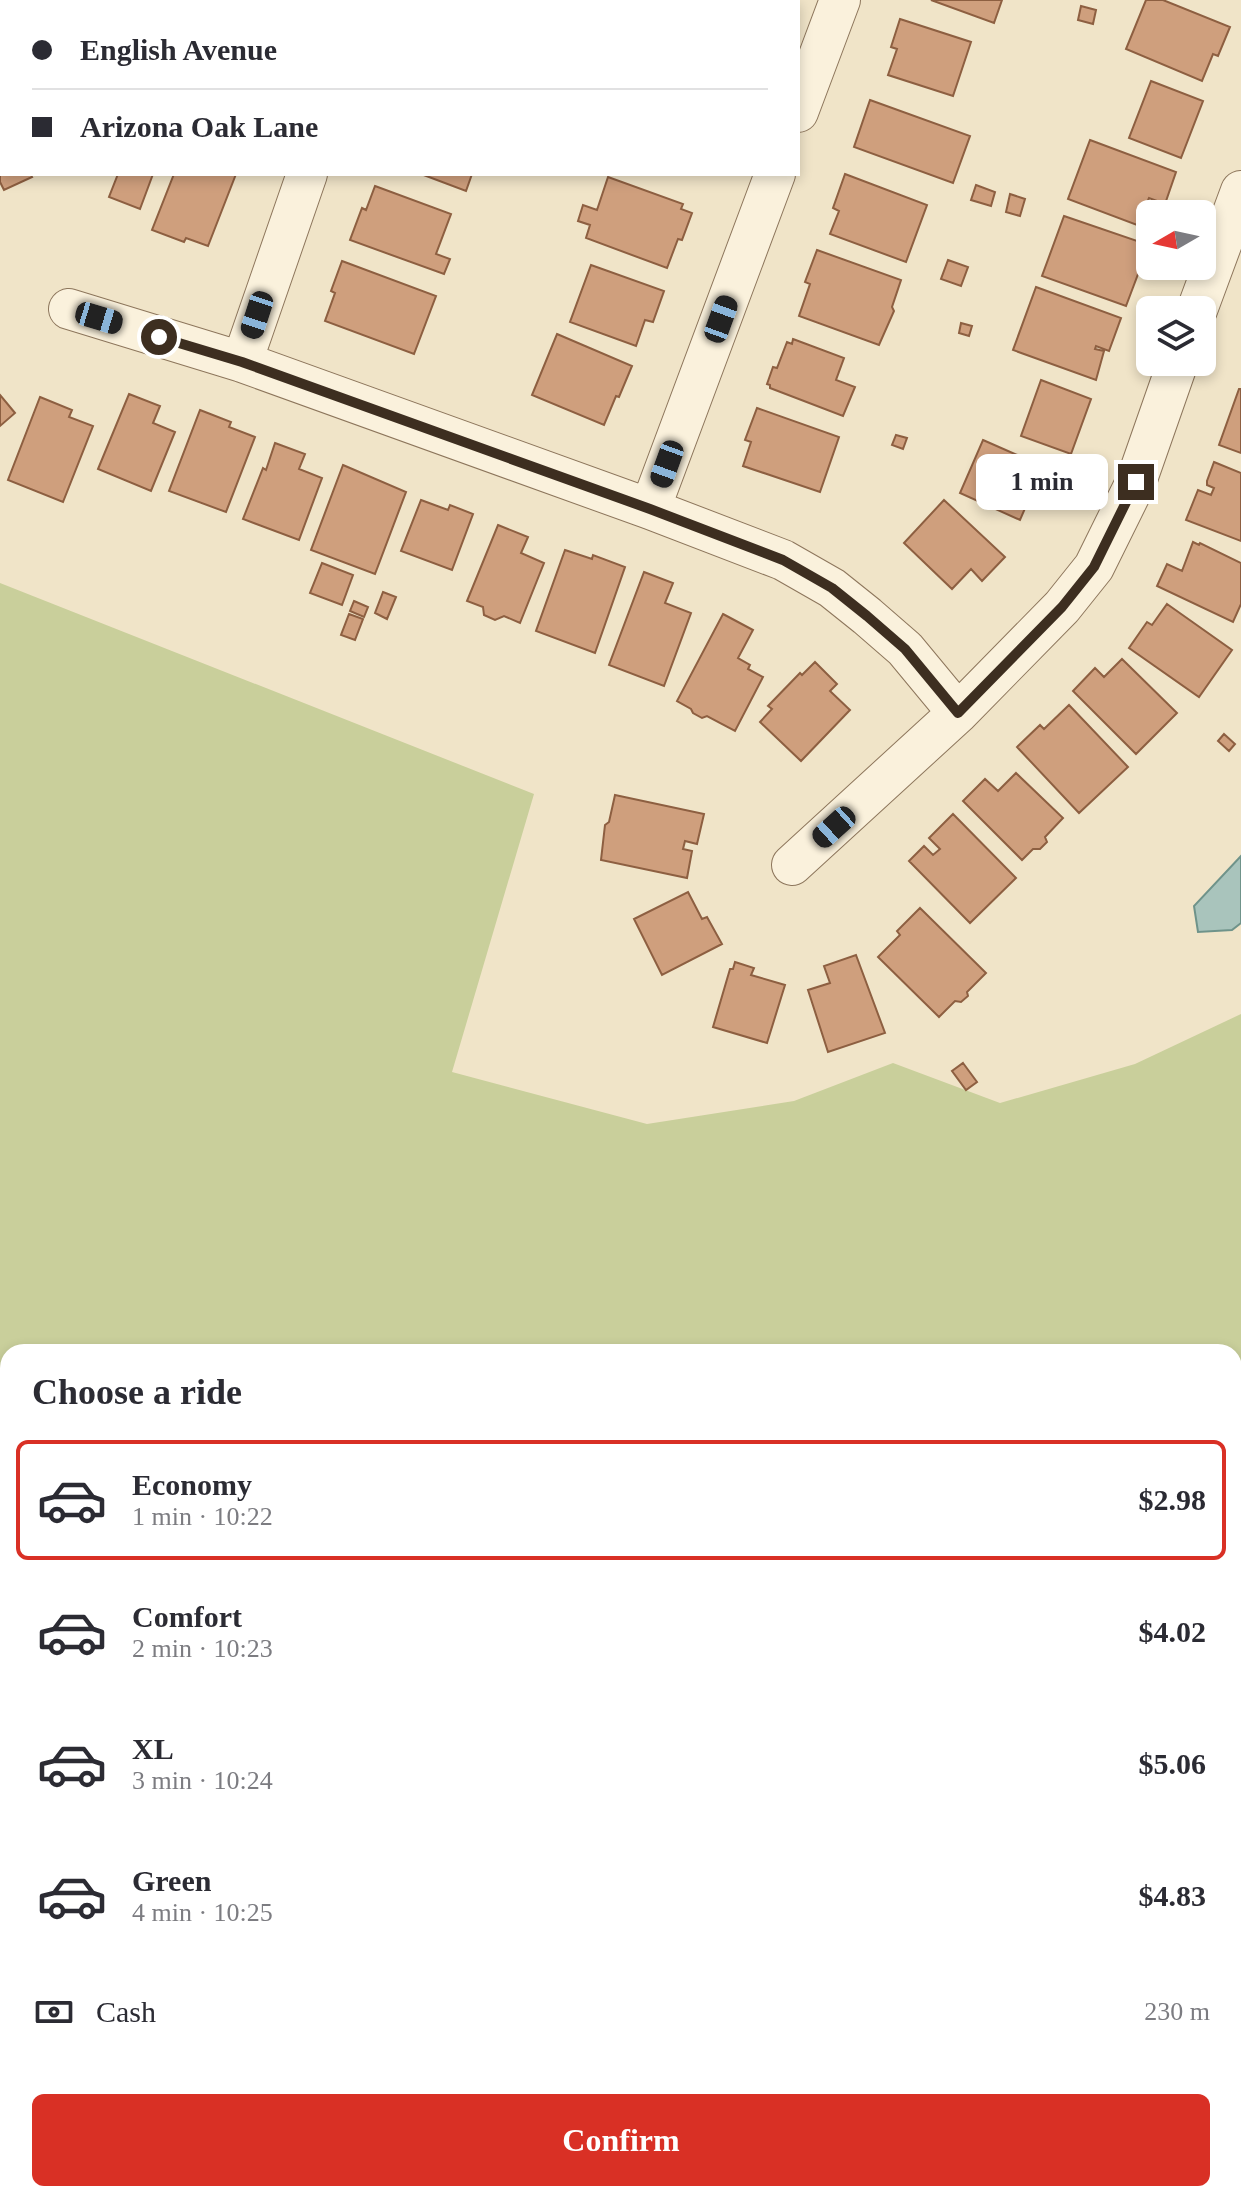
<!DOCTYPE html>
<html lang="en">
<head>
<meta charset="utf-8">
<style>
  body { margin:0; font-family:Georgia,serif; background:#f7f7f7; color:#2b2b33; height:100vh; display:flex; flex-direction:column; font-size:30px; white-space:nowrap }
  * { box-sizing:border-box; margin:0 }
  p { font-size:26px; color:#7c7c81 }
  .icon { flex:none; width:44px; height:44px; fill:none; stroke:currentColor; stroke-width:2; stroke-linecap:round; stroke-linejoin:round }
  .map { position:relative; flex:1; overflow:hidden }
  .sheet { position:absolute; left:0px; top:1344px; width:1242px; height:858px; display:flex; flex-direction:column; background:#fff; border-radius:24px 24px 0 0; box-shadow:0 4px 12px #0003 }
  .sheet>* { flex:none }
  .guide { position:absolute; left:0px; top:0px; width:800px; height:176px; box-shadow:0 4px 12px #0003; display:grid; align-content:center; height:176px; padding:0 32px; background:#fff }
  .needle { width:52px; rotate:261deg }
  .buttons { position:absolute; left:1136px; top:200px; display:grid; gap:16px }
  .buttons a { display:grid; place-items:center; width:80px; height:80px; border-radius:12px; background:#fff; box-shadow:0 4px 12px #0003; font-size:40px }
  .end { position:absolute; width:36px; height:36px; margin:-18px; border:10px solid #3d2e20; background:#fff; box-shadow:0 0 0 4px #fff }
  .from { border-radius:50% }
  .bubble { position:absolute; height:56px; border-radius:12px; background:#fff; box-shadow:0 4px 12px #0003; font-size:26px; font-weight:600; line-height:56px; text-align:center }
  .car { position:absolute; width:24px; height:48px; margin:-24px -12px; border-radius:10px; box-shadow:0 0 6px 2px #0007; background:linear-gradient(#222 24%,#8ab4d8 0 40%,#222 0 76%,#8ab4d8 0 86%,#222 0) }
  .guide b { display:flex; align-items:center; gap:28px; height:76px; font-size:30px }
  .guide b+b { border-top:2px solid #e1e1e2 }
  .guide i { width:20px; height:20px; background:#2b2b33 }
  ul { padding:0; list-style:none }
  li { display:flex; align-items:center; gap:24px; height:120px; margin:0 16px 12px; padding:0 16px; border:4px solid transparent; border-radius:12px }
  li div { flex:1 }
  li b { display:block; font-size:30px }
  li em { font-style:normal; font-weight:600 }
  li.selected { border-color:#d93025 }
  li>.icon { width:72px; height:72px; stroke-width:1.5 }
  h2 { padding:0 32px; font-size:36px; line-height:96px }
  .pay { display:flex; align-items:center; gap:20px; height:88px; padding:0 32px; font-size:30px }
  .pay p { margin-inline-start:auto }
  .cta { display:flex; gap:16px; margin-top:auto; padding:16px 32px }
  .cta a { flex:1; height:92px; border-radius:12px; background:#d93025; color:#fff; font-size:32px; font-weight:600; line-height:92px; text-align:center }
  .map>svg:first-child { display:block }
  .green { fill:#c9cf9b }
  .water { fill:#a9c4bc; stroke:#6f938a; stroke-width:2 }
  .building { fill:#cf9f7d; stroke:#8d5f41; stroke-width:2 }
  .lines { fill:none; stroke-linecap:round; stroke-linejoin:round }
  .lane-casing { stroke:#8d765c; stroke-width:22 }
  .street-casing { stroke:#8d765c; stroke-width:42 }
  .lane { stroke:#faf1dc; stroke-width:20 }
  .street { stroke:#faf1dc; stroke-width:40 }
  .route { stroke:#3d2e20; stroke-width:10 }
</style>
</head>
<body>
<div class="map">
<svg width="1241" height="2201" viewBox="0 0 1241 2201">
  <rect width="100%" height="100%" fill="#f0e4c8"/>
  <path class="green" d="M0 583 534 794 452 1072 647 1124 794 1101 893 1063 1000 1103 1135 1064 1241 1014V1762L1234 1758V1352H8V1559L0 1556Z"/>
  <path class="water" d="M1241 856V923L1232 930 1198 932 1194 906Z"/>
  <path class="building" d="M251 0H307L306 2Z
    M439 0H534L438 2Z
    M680 0H771L770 2Z
    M931 0H1002L994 23Z
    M1146 0H1163L1230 27 1218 56 1213 54 1202 81 1126 49Z
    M1081 6 1096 10 1093 24 1078 20Z
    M900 19 971 42 953 96 888 75 897 49 891 47Z
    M1151 81 1203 101 1181 158 1129 138Z
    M0 89 2 174H30L32 177 4 190 0 182Z
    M870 100 970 136 953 183 854 147Z
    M1090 140 1176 172 1165 204 1149 198 1146 205 1152 207 1145 228 1068 199Z
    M118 174H153L140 209 109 197Z
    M174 174H236L208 246 186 238 184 242 152 230Z
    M421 174H472L466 191Z
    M845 174 927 205 906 262 830 234 839 211 833 208Z
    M608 177 683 204 681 209 692 213 682 240 678 239 667 268 586 238 590 225 578 221 583 205 597 210Z
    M976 185 995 192 991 206 971 200Z
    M375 186 451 214 436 254 450 259 444 274 350 240 362 208 366 210Z
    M1010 194 1025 199 1020 216 1006 212Z
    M1064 216 1149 245 1126 306 1042 276Z
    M817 250 901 280 892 307 894 311 879 345 799 316 810 284 805 282Z
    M948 260 968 267 961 286 941 279Z
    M342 261 436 296 414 354 325 321 335 293 331 291Z
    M591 265 664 291 653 322 645 320 636 346 570 322Z
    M1036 287 1121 318 1109 351 1096 346 1095 349 1104 351 1096 380 1013 350Z
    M961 323 972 326 969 336 959 333Z
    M557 334 632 366 619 397 616 396 604 425 532 395Z
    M793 339 844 358 836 380 855 387 843 416 770 388V385L767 384 773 367 777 368 787 342 792 344Z
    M1041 380 1091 399 1071 454 1021 436Z
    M1239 389H1241V453L1219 445Z
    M129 394 160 406 153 423 175 432 151 491 98 469Z
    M0 395 15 413 0 426Z
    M40 397 72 410 69 417 93 426 63 502 8 480Z
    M757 408 839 437 820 492 743 466 751 442 745 440Z
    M200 410 231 422 229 427 255 437 226 512 169 491Z
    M896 435 907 438 903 449 892 445Z
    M983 440 1063 475 1049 508 1029 499 1020 520 960 493Z
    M275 443 305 454 299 469 322 478 299 540 243 519 263 468 266 470Z
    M1214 462 1241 473V541L1186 520 1198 490 1211 495 1214 488 1207 485V481Z
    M343 465 406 492 375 574 311 550Z
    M421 500 448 510 450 505 473 514 452 570 401 551Z
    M944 500 1005 557 982 581 971 569 952 589 904 543Z
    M498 525 528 537 521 553 544 563 520 623 504 616 495 620 484 615 483 607 467 601Z
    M1193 542 1199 545 1200 543 1241 563V604L1233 622 1157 586 1167 564 1182 571Z
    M565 550 592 559 593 555 625 567 595 653 536 631Z
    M322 563 353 575 342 605 310 593Z
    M644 572 673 583 665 603 691 613 664 686 609 665Z
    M383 592 396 597 387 619 375 613Z
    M354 601 368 607 364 617 350 611Z
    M1167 604 1232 650 1199 697 1129 648 1147 622 1152 625Z
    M349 614 363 619 355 640 341 635Z
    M723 614 753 630 738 658 750 665 748 669 763 677 735 731 707 716 702 718 693 713 691 709 677 701Z
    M1122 659 1177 713 1136 754 1073 691 1095 668 1104 677Z
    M815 662 837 684 830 691 850 710 801 761 760 722 772 709 768 706 800 673 802 675Z
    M1069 705 1128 767 1079 813 1017 747 1040 725 1044 729Z
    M1224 734 1235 744 1229 751 1218 741Z
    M1016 773 1063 818 1045 837 1047 842 1040 849H1033L1022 860 963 801 985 779 998 791Z
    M615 795 704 814 697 844 685 841 683 849 692 851 687 878 601 860 605 825 609 822Z
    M953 814 1016 878 970 923 909 861 924 846 933 855 940 849 929 838Z
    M688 892 702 919 707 917 722 944 662 975 634 919Z
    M920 908 986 973 967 992 968 996 961 1002 955 1001 939 1017 878 957 900 935 897 931Z
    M856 955 885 1033 828 1052 808 990 830 983 824 966Z
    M735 962 754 968 751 975 785 985 767 1043 713 1027 730 969H733Z
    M963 1063 977 1082 966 1090 952 1071Z
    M1241 1928V1980L1234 1977V1945Z"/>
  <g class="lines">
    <g class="lane-casing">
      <path id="lane" d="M0 1569 8 1572
        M1234 1834 1241 1839
        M1234 2049 1241 2052
        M947 2201 949 2194"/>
    </g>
    <g class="street-casing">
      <path id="street" d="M368 2 369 0
        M798 112 840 0
        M69 309 242 362 650 509 783 560 832 588 867 616 905 649 958 713
        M1197 310 1241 191
        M242 362 307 174
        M650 509 775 174
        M792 865 958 713 1062 607 1094 567 1136 482 1178 362"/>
    </g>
    <use href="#lane" class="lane"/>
    <use href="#street" class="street"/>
  </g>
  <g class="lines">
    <path class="route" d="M159 337 242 362 650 509 783 560 832 588 867 616 905 649 958 713 1062 607 1094 567 1136 482"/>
  </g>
</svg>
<div class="buttons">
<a><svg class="needle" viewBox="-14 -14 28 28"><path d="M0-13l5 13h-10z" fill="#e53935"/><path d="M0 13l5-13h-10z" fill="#7c7c81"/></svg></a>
<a><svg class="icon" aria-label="layers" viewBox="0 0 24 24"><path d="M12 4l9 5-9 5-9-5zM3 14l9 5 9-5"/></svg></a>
</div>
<i class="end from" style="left:159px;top:337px"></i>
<i class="end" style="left:1136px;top:482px"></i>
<div class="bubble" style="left:976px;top:454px;width:132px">1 min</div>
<i class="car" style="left:257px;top:315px;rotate:198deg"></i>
<i class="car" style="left:99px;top:318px;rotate:107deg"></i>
<i class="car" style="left:721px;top:319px;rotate:20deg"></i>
<i class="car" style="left:667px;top:464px;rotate:200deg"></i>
<i class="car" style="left:834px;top:827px;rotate:228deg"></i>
<div class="guide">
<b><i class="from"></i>English Avenue</b>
<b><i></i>Arizona Oak Lane</b>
</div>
<section class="sheet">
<h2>Choose a ride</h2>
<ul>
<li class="selected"><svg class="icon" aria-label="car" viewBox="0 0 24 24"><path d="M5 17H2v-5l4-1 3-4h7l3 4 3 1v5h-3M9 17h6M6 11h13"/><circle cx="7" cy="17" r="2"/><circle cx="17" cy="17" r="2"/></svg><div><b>Economy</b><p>1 min · 10:22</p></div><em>$2.98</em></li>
<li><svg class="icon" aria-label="car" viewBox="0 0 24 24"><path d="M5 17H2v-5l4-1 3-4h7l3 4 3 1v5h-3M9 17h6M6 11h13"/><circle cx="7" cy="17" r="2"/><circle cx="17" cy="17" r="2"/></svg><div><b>Comfort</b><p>2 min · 10:23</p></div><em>$4.02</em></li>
<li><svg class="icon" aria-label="car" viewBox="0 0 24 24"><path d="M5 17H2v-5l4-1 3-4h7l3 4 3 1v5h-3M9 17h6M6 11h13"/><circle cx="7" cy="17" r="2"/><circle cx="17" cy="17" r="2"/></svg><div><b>XL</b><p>3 min · 10:24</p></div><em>$5.06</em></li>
<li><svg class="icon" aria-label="car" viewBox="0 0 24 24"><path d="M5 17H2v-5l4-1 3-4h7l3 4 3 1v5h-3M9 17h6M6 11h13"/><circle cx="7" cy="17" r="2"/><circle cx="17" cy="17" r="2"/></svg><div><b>Green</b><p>4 min · 10:25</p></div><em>$4.83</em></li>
</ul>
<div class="pay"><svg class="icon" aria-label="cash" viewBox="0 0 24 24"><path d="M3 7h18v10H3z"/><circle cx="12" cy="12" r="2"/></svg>Cash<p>230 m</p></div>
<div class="cta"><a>Confirm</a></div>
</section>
</div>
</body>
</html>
